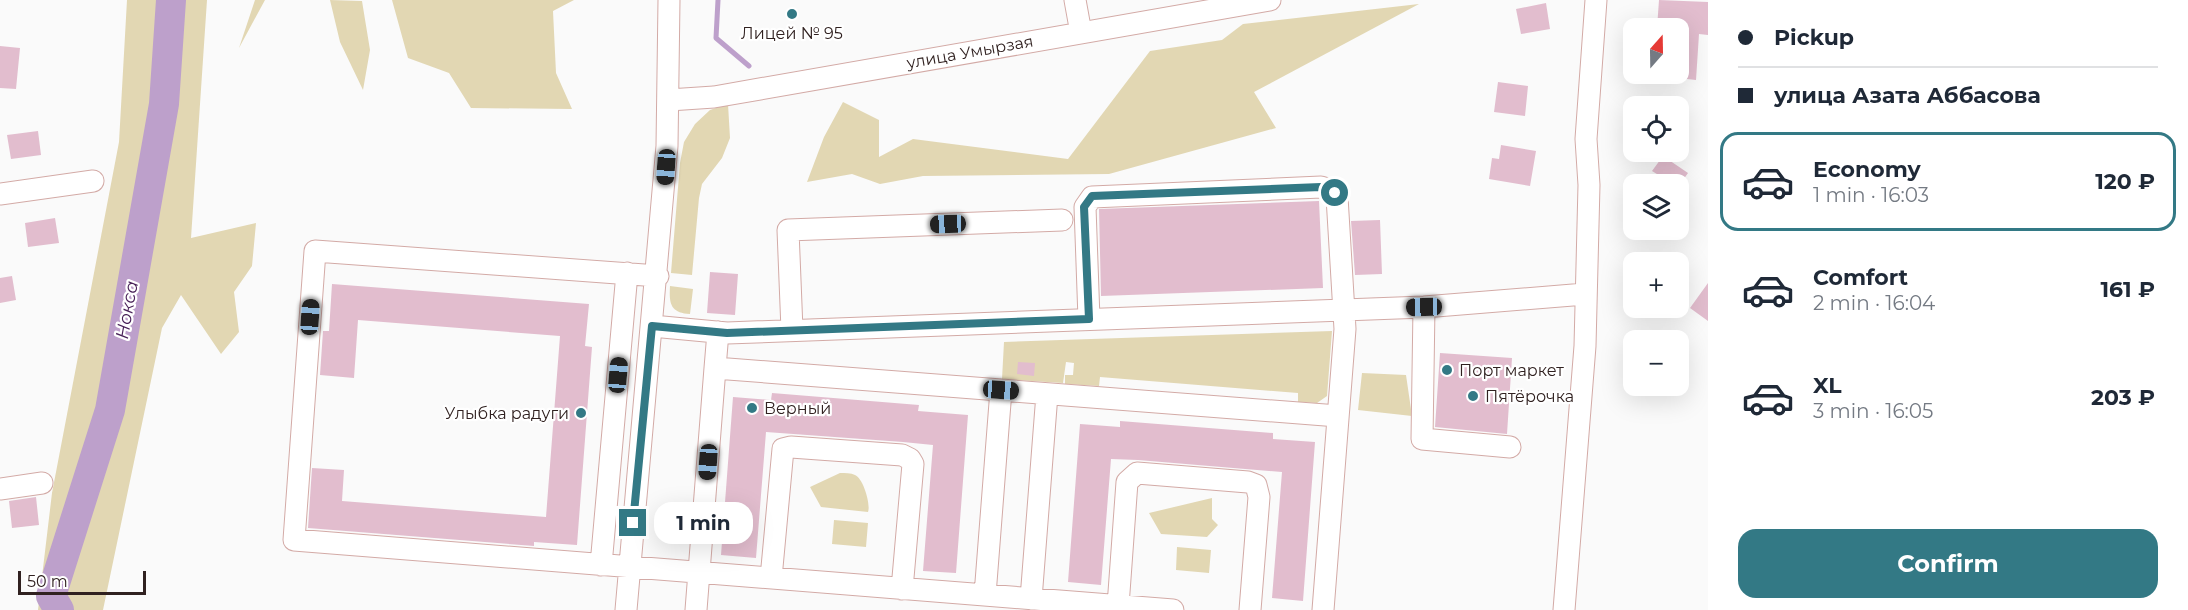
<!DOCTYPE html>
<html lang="en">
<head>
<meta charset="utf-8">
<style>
  body { margin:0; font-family:Montserrat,sans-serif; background:#f6f6f7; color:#1f2937; height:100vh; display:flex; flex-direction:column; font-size:22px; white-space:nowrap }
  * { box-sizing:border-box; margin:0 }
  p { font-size:20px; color:#747a83 }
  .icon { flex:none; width:33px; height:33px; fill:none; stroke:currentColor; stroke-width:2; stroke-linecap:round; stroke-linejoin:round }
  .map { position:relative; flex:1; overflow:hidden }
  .drawer { display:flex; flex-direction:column; background:#fff; width:480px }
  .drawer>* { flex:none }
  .banner { display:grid; align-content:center; height:132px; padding:0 30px; background:#fff }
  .needle { width:39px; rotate:20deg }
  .buttons { position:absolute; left:1623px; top:18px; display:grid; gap:12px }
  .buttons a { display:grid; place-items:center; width:66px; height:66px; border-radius:12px; background:#fff; box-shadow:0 6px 24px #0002; font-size:30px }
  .scale { position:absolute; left:18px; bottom:15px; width:128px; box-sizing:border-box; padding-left:6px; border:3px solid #302120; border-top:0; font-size:16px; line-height:21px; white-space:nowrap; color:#302120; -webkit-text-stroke:4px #fff; paint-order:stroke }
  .end { position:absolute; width:27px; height:27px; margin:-14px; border:8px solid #337985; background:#fff; box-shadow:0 0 0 3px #fff }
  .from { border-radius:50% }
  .bubble { position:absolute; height:42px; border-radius:18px; background:#fff; box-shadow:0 6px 24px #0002; font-size:20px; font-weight:700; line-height:42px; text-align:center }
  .car { position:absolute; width:18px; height:36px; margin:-18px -9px; border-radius:8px; box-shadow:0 0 4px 2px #0007; background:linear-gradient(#222 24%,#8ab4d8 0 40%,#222 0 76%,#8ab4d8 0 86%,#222 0) }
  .banner b { display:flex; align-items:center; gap:21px; height:57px; font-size:22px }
  .banner b+b { border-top:2px solid #e0e1e3 }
  .banner i { width:15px; height:15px; background:#1f2937 }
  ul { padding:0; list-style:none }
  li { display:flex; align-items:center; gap:18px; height:99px; margin:0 12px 9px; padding:0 18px; border:3px solid transparent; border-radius:18px }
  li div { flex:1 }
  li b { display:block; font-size:22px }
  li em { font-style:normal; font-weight:700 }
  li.active { border-color:#337985 }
  li>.icon { width:54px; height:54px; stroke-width:1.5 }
  .cta { display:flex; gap:12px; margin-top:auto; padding:12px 30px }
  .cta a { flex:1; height:69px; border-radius:18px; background:#337985; color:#fff; font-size:24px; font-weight:700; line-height:69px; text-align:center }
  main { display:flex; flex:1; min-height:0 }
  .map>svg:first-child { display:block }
  .green { fill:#e2d7b3 }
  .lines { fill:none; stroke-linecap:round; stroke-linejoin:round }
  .stream { stroke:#bda0cb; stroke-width:5 }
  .river { stroke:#bda0cb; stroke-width:30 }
  .building { fill:#e2bdce }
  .minor-casing { stroke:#d3aaa6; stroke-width:23 }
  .minor { stroke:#fff; stroke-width:21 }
  .route { stroke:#337985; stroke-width:8 }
  .poi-dot { fill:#337985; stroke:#fff; stroke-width:2 }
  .labels { text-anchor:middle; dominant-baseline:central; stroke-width:4.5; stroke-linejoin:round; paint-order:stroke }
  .poi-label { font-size:16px; fill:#302120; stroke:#fff; text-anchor:start }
  .street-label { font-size:16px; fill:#302120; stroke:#fff }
  .water-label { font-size:18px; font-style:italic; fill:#482258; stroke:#fff }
</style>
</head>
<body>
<main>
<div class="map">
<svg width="1708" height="610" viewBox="0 0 1708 610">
  <rect width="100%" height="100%" fill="#fafafa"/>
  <path class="green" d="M127 0H207L191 238 256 223 252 266 234 292 239 332 221 354 181 295 162 328 103 610H38L52 493 119 142Z
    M255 0H265L239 48Z
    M330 0 362 1 370 50 363 90 340 42Z
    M392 0H574L553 11 556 73 572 109 471 108 449 73 408 58Z
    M1419 4 1254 92 1276 128 1109 174 923 176 880 184 852 174 807 182 824 137 843 102 879 120V157L913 139 1068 159 1150 51 1222 40 1243 24Z
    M728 104 730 138 722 158 702 184 699 198 692 275 671 273 680 163 684 142 695 124 710 110Z
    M670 286 693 289 690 314C670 313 669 303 670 286Z
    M1332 331 1327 396 1317 403 1298 402V393L1100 377 1099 386 1065 384V375H1073L1074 363 1066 362 1063 383 1002 379 1004 342Z
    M1362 373 1406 375 1412 416 1358 410Z
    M840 473C845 473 851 473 855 475 863 478 871 504 868 512L821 507 810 487Z
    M1212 498V519L1218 525 1207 537 1161 534 1149 513Z
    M834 520 868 523 866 547 832 544Z
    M1177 547 1211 550 1209 573 1176 570Z"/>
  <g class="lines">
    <path class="stream" d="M718 0 716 38 749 66"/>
    <path class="river" d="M59 610 51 596 110 410 164 104 171 0"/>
  </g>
  <path class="building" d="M1659 0 1708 2V35L1699 34 1696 80 1678 78V28H1657Z
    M1546 3 1550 29 1521 34 1516 9Z
    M0 46 20 48 16 89 0 88Z
    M1498 82 1528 86 1525 116 1494 112Z
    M38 131 41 155 11 159 7 135Z
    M1501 145 1536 151 1530 186 1489 179 1492 158 1499 159Z
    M1663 156 1688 173 1678 187 1652 171Z
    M1319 201 1323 288 1101 296 1099 209Z
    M55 218 59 243 28 247 25 223Z
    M1380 220 1382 274 1355 275 1351 221Z
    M710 272 738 274 735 315 707 313Z
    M12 276 16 300 0 303V278Z
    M1708 283V321L1690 308Z
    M332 284 589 304 585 346 592 347 577 545 534 542V546L308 528 312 468 344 470 342 501 546 517 560 336 358 320 354 378 320 375 323 331H329Z
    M1440 353 1512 358 1507 434 1435 427Z
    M1018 362 1035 363 1034 376 1017 374Z
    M772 393 919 405 918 411 968 415 956 573 923 571 933 445 903 442 766 432 756 558 721 555 733 397 771 400Z
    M1120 421 1273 433V439L1315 442 1303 601 1272 598 1282 472 1138 460 1111 459 1101 585 1068 582 1080 424 1120 427Z
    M36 497 39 525 12 528 9 501Z"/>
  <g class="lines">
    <g class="minor-casing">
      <path id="minor" d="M1075 0 1081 33
        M669 100 714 97 1270 0
        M0 194 93 181
        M658 276 315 251 294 540 1173 610
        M1424 307 1422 439 1510 447
        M1089 319 1085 207 1092 197 1321 187 1331 190 1337 197 1345 329 1323 610
        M652 326 727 333 1424 307 1585 294
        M792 330 788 230 1062 220
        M718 332 715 368 1338 416
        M0 489 42 483
        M601 565 627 273
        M771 578 783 449 791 447 902 455 910 459 913 464 902 589
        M985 595 1001 390
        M1031 599 1047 394
        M1118 606 1127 482 1137 473 1248 482 1256 485 1259 497 1250 610
        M626 610 667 146 669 0
        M696 610 715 368
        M1564 610 1585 346 1589 185 1586 139 1596 0"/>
    </g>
    <use href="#minor" class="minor"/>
  </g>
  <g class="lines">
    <path class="route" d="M633 523 652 326 727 333 1089 319 1084 207 1092 196 1321 187 1335 193"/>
  </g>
  <g class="poi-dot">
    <circle cx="792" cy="14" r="6"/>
    <circle cx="1447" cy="370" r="6"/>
    <circle cx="1473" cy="396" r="6"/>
    <circle cx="752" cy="408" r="6"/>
    <circle cx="581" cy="413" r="6"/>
  </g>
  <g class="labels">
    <g class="poi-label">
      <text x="792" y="33" text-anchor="middle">Лицей № 95</text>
      <text x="1459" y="370">Порт маркет</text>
      <text x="1485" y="396">Пятёрочка</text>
      <text x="764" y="408">Верный</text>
      <text x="569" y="413" text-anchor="end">Улыбка радуги</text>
    </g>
    <g class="street-label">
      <text transform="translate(970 52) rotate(-10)">улица Умырзая</text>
    </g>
    <g class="water-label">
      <text transform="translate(127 310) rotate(-80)">Нокса</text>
    </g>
  </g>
</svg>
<div class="buttons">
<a><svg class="needle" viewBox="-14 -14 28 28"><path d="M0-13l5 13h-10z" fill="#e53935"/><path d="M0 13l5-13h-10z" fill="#747a83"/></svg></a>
<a><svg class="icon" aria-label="locate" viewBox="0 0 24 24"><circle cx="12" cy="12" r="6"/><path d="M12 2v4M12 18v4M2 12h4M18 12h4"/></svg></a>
<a><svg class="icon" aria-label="layers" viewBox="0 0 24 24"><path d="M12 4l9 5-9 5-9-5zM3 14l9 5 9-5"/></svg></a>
<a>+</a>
<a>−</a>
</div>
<div class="scale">50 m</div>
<i class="end from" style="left:1335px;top:193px"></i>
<i class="end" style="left:633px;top:523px"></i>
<div class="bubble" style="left:654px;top:502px;width:99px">1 min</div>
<i class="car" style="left:666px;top:167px;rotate:184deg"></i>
<i class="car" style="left:948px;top:224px;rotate:268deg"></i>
<i class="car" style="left:1424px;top:307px;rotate:269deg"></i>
<i class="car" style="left:310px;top:317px;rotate:4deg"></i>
<i class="car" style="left:618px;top:375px;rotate:5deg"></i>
<i class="car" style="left:1001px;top:390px;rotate:94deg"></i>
<i class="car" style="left:708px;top:462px;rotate:184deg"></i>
</div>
<section class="drawer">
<div class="banner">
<b><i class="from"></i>Pickup</b>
<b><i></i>улица Азата Аббасова</b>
</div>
<ul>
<li class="active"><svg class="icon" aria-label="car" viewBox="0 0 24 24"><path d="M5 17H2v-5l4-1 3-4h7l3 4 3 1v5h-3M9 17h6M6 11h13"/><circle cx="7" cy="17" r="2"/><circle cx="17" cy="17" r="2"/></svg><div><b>Economy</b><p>1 min · 16:03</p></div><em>120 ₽</em></li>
<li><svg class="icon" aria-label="car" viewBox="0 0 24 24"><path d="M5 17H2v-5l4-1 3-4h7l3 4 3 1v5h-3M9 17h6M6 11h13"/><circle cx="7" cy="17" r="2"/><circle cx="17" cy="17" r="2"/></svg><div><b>Comfort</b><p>2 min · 16:04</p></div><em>161 ₽</em></li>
<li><svg class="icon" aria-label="car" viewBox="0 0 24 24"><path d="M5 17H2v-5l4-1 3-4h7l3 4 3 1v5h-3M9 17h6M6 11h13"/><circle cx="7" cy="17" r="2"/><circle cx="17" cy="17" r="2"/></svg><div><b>XL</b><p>3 min · 16:05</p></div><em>203 ₽</em></li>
</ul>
<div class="cta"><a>Confirm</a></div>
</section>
</main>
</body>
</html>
